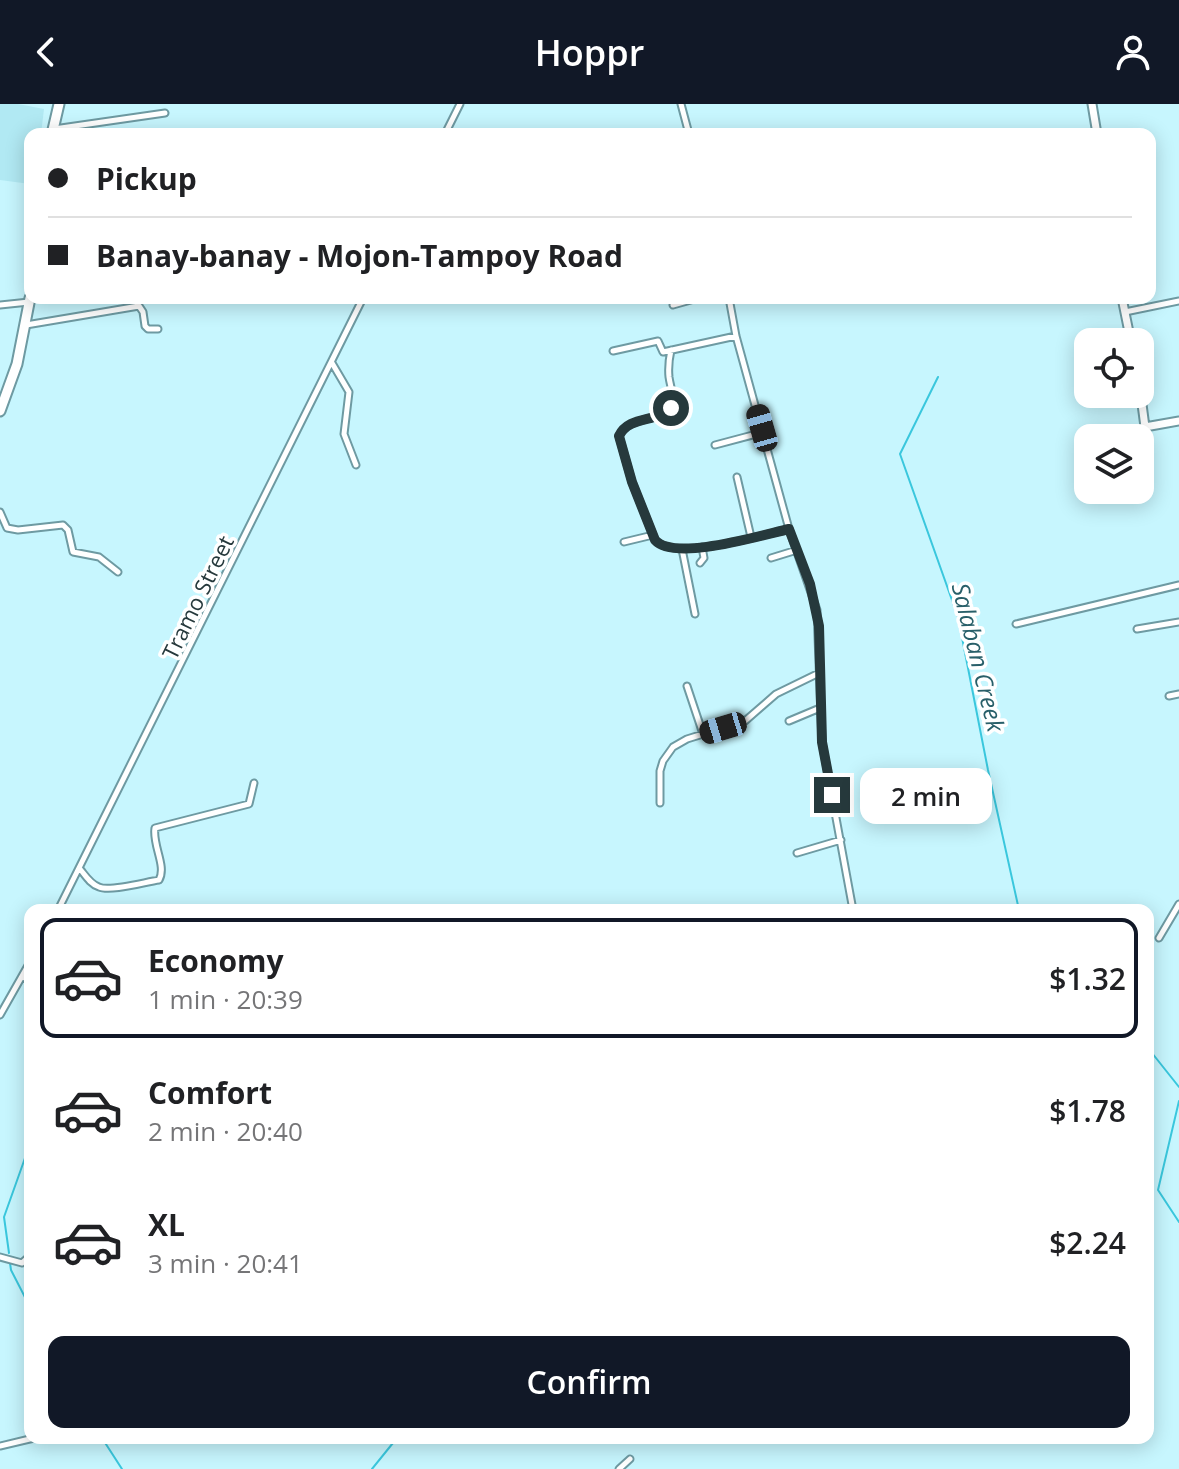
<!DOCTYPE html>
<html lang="en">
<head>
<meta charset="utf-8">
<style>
  body { margin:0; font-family:"Open Sans",sans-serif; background:#f2f2f2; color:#202124; height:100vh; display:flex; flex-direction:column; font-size:30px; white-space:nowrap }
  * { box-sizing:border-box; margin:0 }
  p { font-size:26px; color:#757577 }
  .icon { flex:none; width:44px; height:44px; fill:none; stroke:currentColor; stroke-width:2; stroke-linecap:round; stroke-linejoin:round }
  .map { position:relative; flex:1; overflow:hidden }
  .panel { position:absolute; left:24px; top:800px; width:1130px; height:540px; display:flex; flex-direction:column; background:#fff; border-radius:16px; box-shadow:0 4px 20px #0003 }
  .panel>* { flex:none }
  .hud { position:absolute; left:24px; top:24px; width:1132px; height:176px; border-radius:16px; box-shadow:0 4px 20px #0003; display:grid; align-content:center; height:176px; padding:0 24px; background:#fff }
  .tools { position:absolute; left:1074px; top:224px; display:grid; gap:16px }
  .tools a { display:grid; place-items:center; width:80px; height:80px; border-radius:16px; background:#fff; box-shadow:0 4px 20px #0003; font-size:40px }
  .end { position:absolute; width:36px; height:36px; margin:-18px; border:10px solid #26393c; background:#fff; box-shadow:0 0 0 4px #fff }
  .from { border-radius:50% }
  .bubble { position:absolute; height:56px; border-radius:16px; background:#fff; box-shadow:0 4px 20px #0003; font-size:26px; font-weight:600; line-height:56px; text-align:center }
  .car { position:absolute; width:24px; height:48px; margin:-24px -12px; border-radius:10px; box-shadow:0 0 6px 2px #0007; background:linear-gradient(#222 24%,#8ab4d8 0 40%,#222 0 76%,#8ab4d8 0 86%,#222 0) }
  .hud b { display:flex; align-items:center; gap:28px; height:76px; font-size:30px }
  .hud b+b { border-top:2px solid #e0e0e0 }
  .hud i { width:20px; height:20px; background:#202124 }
  ul { padding:14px 0 0; list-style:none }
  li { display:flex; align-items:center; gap:24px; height:120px; margin:0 16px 12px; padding:0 8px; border:4px solid transparent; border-radius:16px }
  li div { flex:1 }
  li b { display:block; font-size:30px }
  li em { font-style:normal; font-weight:600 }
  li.current { border-color:#111827 }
  li>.icon { width:72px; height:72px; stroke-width:1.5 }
  .cta { display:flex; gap:16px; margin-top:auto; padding:16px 24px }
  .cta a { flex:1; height:92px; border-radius:16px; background:#111827; color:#fff; font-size:32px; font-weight:600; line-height:92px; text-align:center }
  header { display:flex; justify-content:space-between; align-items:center; height:104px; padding:0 24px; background:#111827; color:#fff; font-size:36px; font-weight:600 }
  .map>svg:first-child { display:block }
  .built { fill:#b1e9f3 }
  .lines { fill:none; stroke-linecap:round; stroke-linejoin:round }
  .stream { stroke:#3ac7dd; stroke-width:2 }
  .street-casing { stroke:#6e9aa2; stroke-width:9 }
  .secondary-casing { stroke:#6e9aa2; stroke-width:11 }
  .highway-casing { stroke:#6e9aa2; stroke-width:13 }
  .street { stroke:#fff; stroke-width:5 }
  .secondary { stroke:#fff; stroke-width:7 }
  .highway { stroke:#fff; stroke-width:9 }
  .route { stroke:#26393c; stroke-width:10 }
  .labels { text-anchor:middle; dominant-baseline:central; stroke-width:7; stroke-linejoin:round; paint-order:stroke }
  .street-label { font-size:22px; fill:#26393c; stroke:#fff }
  .water-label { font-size:24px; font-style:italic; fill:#285f69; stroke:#fff }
</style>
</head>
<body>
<header><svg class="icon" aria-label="back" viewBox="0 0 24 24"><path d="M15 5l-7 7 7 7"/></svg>Hoppr<svg class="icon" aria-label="person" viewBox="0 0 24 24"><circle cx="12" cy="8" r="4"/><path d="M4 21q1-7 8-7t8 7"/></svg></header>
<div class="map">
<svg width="1179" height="1365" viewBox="0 0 1179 1365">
  <rect width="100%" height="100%" fill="#c7f6fe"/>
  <path class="built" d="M0 0H18L44 5 41 30H30V80L0 76Z"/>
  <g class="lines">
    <path class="stream" d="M938 273 900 350 958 513 988 666 1019 806
      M1148 944 1179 983
      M1179 997 1158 1086 1179 1118
      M9 1149 4 1113 30 1040
      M10 1159 11 1166 30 1203
      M102 1334 122 1365
      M372 1365 397 1334"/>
    <g class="street-casing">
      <path id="street" d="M681 0 689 30
        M54 25 165 9
        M445 30 460 0
        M729 194 736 232 789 425 817 506 822 638 853 806
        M0 201 29 198
        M673 201 698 194
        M1125 208 1179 197
        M26 221 139 202 143 208 145 222 148 225H158
        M671 246C669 255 668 263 669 273 670 281 674 291 672 299 668 319 629 310 619 332L632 378 655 436C674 458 762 431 789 425
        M613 247 658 237 663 248 736 232
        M332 259 349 288 344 330 356 361
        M715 341 764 328
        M737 373 751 433
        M0 408 7 424 18 426 63 421 68 426 73 448 99 453 118 468
        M624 438 653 431
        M682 445 695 510
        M771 454 797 446
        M700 459 704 454 702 443
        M1016 520 1179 481
        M1137 525 1179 518
        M687 582 703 630
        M1169 592 1179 590
        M789 617 820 604
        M660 699V667L663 657 673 643 687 635 745 617 776 590 819 569
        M797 749 841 736
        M80 765C85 771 90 780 99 783 110 788 145 778 159 776 167 762 152 741 155 724L249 700 254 679
        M58 806 363 194
        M1159 834 1179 800
        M22 873 30 876
        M0 911 30 858
        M0 1153 22 1159 30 1152
        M0 1342 34 1334
        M619 1365 630 1355"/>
    </g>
    <g class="secondary-casing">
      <path id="secondary" d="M1092 0 1097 30
        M1122 194 1131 238
        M1140 285 1145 323 1179 317"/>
    </g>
    <g class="highway-casing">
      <path id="highway" d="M52 30 59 0
        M0 307 17 260 30 194"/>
    </g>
    <use href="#street" class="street"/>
    <use href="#secondary" class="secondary"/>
    <use href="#highway" class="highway"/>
  </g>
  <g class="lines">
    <path class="route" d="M671 304C657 319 629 311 619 332L632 378 655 436C674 458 762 431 789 425L810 480 819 522 822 638 832 691"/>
  </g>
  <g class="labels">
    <g class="street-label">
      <text transform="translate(197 493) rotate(-64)">Tramo Street</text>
    </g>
    <g class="water-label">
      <text transform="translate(979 553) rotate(76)">Salaban Creek</text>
    </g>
  </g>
</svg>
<div class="tools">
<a><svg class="icon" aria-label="locate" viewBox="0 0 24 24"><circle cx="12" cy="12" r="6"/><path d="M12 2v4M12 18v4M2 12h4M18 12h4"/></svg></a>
<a><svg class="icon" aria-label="layers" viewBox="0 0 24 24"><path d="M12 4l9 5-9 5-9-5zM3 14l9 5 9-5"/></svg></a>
</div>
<i class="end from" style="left:671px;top:304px"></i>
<i class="end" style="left:832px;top:691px"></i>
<div class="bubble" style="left:860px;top:664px;width:132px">2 min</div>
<i class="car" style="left:762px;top:324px;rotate:344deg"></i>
<i class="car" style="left:723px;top:624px;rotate:253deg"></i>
<div class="hud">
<b><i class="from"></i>Pickup</b>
<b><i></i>Banay-banay - Mojon-Tampoy Road</b>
</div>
<section class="panel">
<ul>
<li class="current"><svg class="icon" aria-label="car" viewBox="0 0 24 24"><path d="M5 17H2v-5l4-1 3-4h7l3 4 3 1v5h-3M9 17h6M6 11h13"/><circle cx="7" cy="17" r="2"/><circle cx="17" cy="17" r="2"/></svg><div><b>Economy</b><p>1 min · 20:39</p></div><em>$1.32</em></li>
<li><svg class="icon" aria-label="car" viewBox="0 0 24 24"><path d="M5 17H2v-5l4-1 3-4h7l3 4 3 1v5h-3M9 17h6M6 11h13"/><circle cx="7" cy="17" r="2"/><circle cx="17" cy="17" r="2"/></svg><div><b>Comfort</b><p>2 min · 20:40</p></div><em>$1.78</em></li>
<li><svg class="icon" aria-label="car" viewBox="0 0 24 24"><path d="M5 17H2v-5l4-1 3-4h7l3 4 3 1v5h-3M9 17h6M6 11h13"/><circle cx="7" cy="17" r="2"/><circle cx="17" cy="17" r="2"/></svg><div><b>XL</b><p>3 min · 20:41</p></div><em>$2.24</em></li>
</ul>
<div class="cta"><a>Confirm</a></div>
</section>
</div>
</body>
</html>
